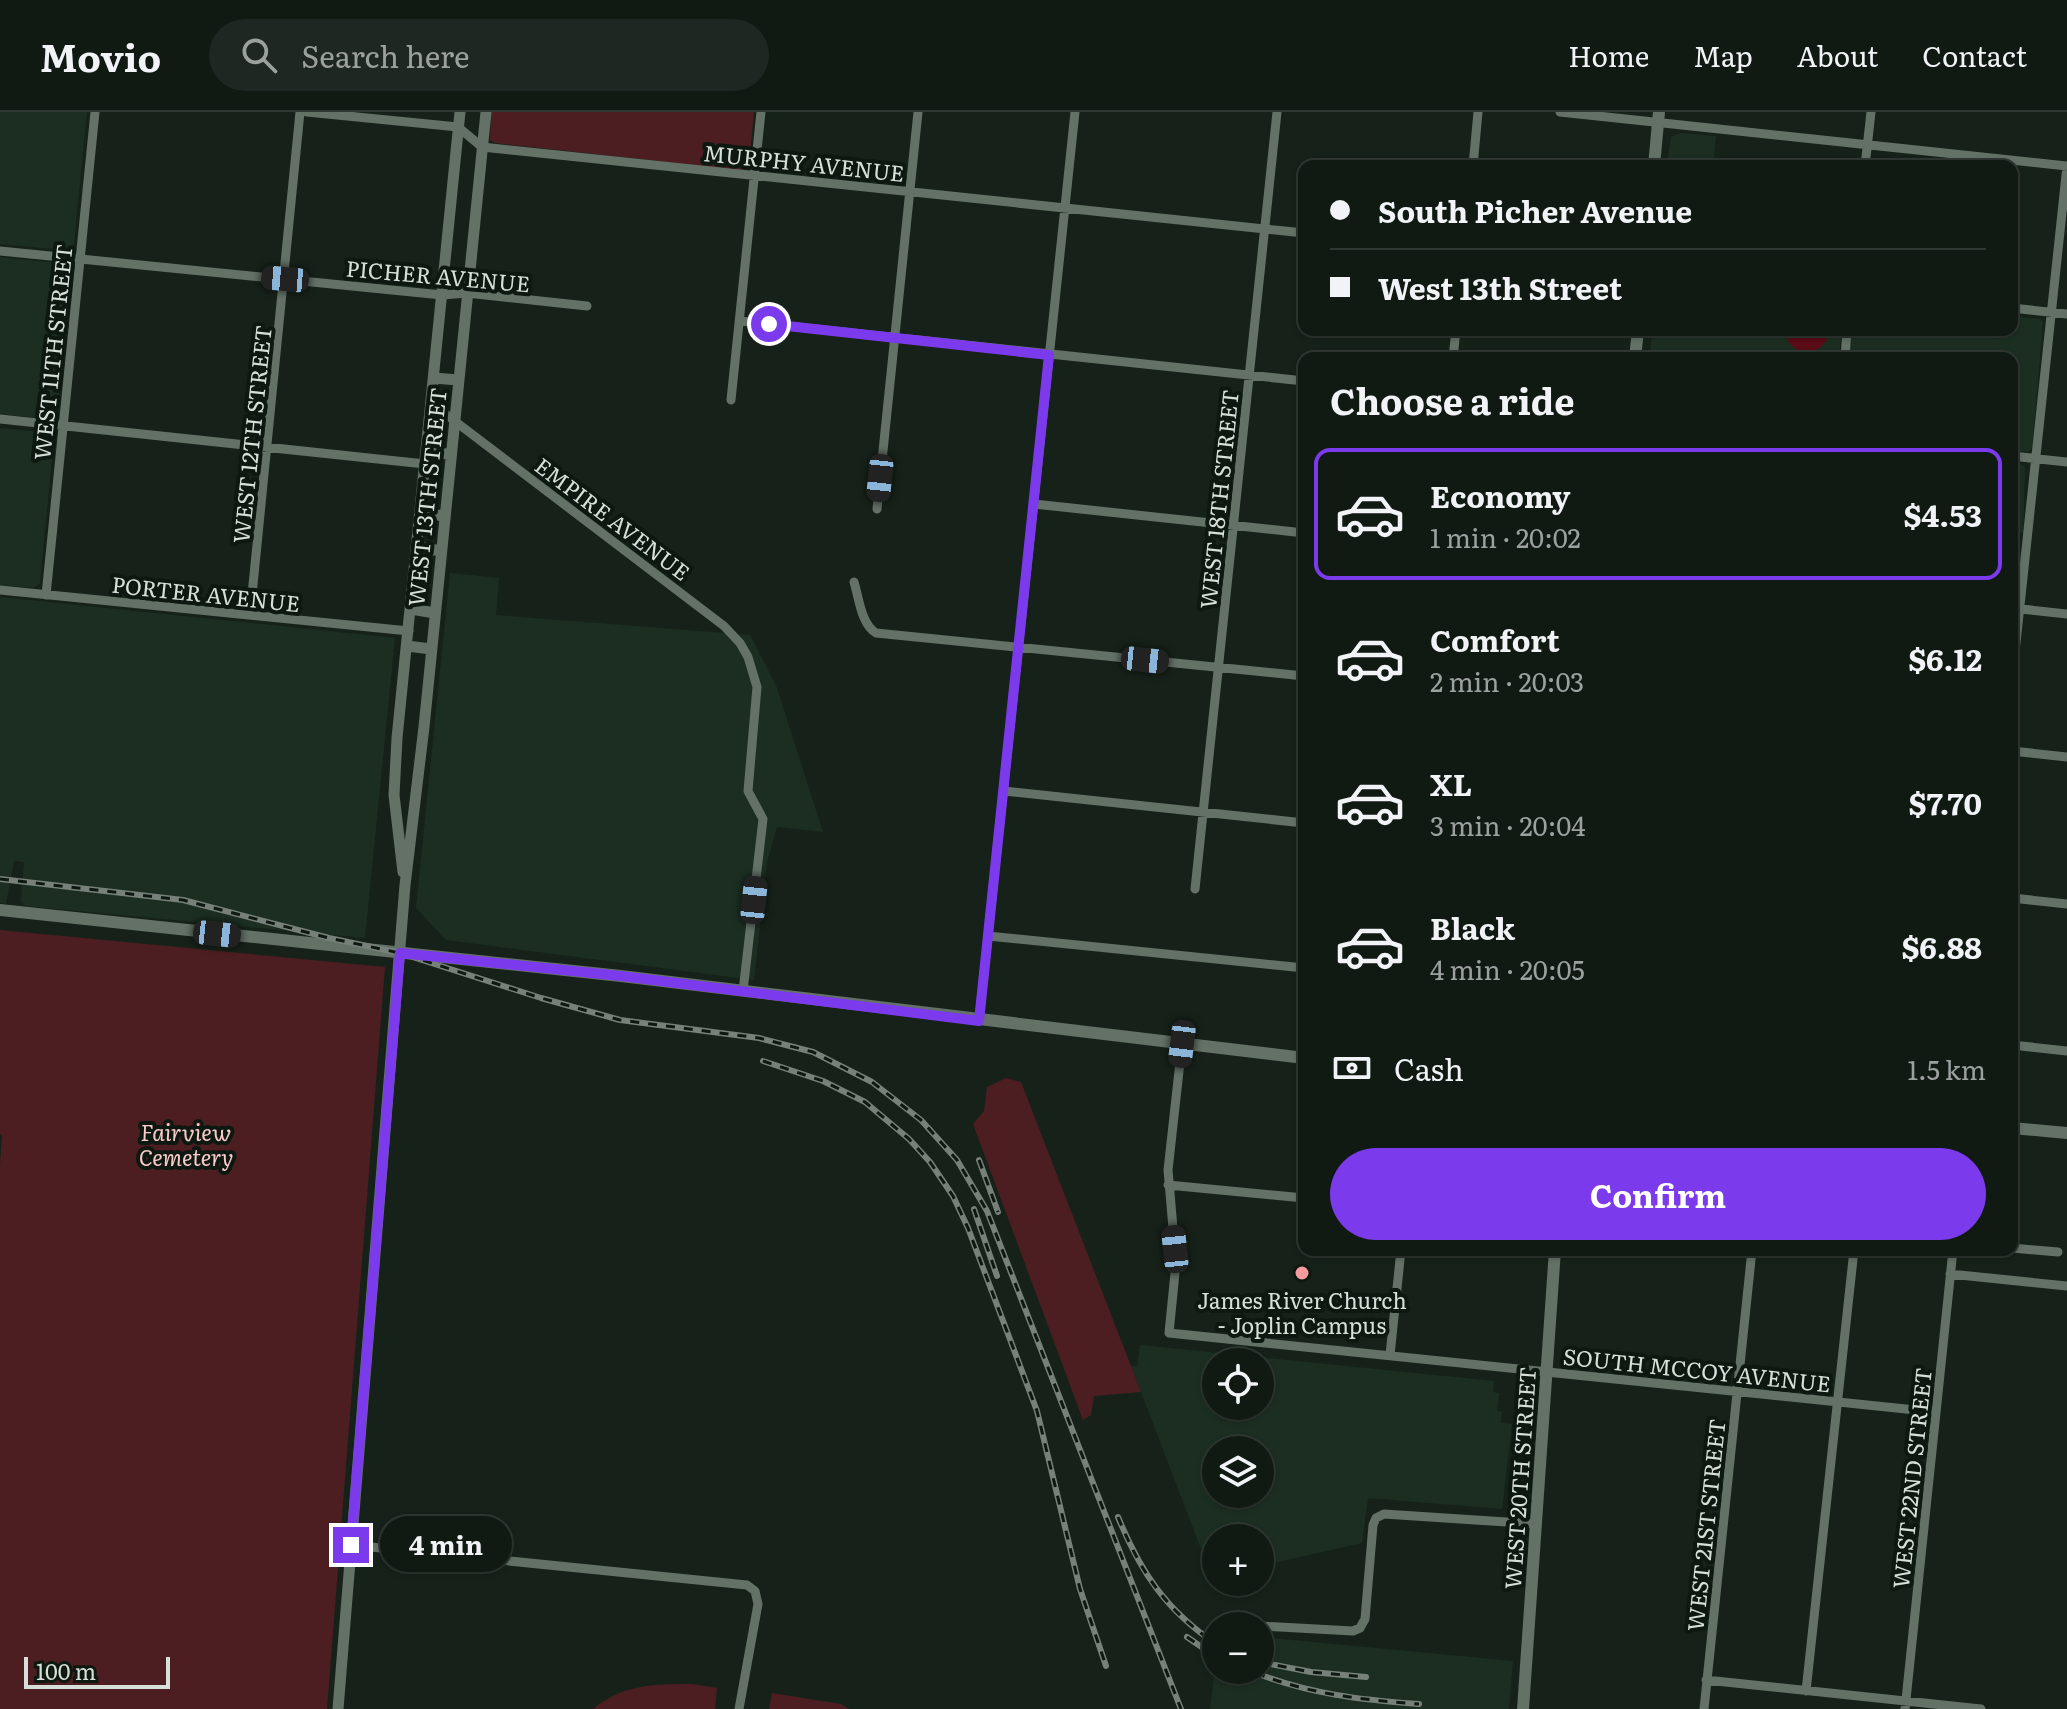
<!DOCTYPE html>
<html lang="en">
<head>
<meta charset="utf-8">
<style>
  body { margin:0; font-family:Literata,serif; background:#1e2721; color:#f1f3f6; height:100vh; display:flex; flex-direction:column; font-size:30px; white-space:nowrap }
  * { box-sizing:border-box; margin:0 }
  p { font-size:26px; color:#9ca1a0 }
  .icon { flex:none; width:44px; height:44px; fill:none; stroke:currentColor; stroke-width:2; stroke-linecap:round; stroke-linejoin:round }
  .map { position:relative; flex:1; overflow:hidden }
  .panel { position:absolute; left:1298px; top:240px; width:720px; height:904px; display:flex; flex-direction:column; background:#101a13; border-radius:16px; box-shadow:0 2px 6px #0004,0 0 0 2px #303833 }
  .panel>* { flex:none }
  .top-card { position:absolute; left:1298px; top:48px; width:720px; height:176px; border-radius:16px; box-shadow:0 2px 6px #0004,0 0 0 2px #303833; display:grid; align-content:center; height:176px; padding:0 32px; background:#101a13 }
  .buttons { position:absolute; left:1202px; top:1236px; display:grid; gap:16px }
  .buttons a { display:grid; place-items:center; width:72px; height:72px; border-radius:50%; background:#101a13; box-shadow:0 2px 6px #0004,0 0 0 2px #303833; font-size:40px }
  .scale { position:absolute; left:24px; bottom:20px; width:146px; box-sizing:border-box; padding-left:8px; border:4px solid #d7dfd9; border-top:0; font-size:22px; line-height:28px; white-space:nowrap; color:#d7dfd9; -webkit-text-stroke:6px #0d1810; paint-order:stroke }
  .end { position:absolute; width:36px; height:36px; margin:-18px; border:10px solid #7c3aed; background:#fff; box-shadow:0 0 0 4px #fff }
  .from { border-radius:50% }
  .bubble { position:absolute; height:56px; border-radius:28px; background:#101a13; box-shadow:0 2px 6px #0004,0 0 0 2px #303833; font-size:26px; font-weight:700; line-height:56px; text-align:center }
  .car { position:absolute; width:24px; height:48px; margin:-24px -12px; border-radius:10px; box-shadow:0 0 6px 2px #0007; background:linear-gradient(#222 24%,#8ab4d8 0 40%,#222 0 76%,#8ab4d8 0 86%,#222 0) }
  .top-card b { display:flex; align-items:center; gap:28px; height:76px; font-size:30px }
  .top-card b+b { border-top:2px solid #303833 }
  .top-card i { width:20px; height:20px; background:#f1f3f6 }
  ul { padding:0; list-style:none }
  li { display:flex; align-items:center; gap:24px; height:132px; margin:0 16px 12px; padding:0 16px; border:4px solid transparent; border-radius:16px }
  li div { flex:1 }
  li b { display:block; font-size:30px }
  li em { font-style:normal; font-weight:700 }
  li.selected { border-color:#7c3aed }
  li>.icon { width:72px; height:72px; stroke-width:1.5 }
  h2 { padding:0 32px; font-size:36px; line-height:96px }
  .pay { display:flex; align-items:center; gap:20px; height:88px; padding:0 32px; font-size:30px }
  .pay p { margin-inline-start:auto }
  .primary-button { display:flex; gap:16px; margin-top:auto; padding:16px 32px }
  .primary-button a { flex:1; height:92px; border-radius:48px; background:#7c3aed; color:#fff; font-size:32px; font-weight:700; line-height:92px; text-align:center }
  header { display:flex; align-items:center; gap:48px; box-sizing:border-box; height:112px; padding:0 40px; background:#101a13; border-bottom:2px solid #303833 }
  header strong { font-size:38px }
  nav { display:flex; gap:44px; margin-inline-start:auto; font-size:28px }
  .search { width:560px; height:72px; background:#1e2721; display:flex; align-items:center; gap:20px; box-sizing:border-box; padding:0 28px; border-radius:44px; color:#9ca1a0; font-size:30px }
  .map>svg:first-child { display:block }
  .built { fill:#1c2e22; fill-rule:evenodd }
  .green { fill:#4c1e21 }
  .water { fill:#5b0c19 }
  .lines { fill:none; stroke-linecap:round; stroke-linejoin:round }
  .minor { stroke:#637167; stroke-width:9 }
  .tertiary { stroke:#637167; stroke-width:11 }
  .secondary { stroke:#637167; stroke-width:12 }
  .rail-casing { stroke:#77817a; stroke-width:6 }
  .rail { stroke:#0d1810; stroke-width:3; stroke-dasharray:9; stroke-linecap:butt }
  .route { stroke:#7c3aed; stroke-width:10 }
  .poi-dot { fill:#f59b9d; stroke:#0d1810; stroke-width:3 }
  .labels { text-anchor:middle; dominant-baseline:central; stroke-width:8; stroke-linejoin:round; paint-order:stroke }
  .street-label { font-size:22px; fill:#d7dfd9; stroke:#0d1810 }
  .park-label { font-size:22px; font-style:italic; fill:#fbcaca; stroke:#0d1810 }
  .poi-label { font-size:22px; fill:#d7dfd9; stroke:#0d1810 }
</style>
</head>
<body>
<header>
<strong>Movio</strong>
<div class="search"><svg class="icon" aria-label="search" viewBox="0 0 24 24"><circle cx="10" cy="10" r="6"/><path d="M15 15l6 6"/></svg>Search here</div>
<nav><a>Home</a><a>Map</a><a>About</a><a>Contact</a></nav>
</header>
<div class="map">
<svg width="2067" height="1597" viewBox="0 0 2067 1597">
  <rect width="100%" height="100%" fill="#162219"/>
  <path class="built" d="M0 0H87L74 132 71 136 63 138 0 132Z
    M1681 21 1716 24 1713 54H1667L1671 25Z
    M0 145 66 152 70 155 57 301 51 307 0 302Z
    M2012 204 2041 207 2043 211 2032 336 2028 340 2012 338V246H1849L1852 218H2012Z
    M1652 218H1842L1839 246H1650Z
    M0 316 48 321 54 326 40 471 34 476 0 473Z
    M2012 351 2023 353 2025 357 2023 421 2012 420Z
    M450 461 499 466 496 503 750 523 776 573 823 720 777 715 767 750 754 868 446 828 416 796Z
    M0 485 395 526 365 826 26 794 21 789 24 750 14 749 6 792 0 791Z
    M1140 1233 1494 1269 1493 1280 1499 1281 1497 1299 1502 1300 1501 1311 1512 1312 1502 1397 1368 1386 1362 1431 1260 1454V1426H1216V1467L1213 1468 1131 1254H1137ZM1216 1250H1260V1294H1216ZM1216 1338H1260V1382H1216Z
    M1260 1525 1513 1549 1509 1597H1210L1216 1549V1558H1260Z"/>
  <path class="green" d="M491 0H754L749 51 747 55 741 58 495 31 490 28Z
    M0 818 385 855 327 1597H0V1052L2 1024 0 1022Z
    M1006 966 1021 970 1141 1280 1094 1284 1091 1303 1083 1308 973 1012 984 999 987 975Z
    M692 1572 717 1576 715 1597H593C623 1572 656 1572 692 1572Z
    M772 1581 841 1592 849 1597H769Z"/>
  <path class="water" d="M1784 218H1830C1825 247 1789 247 1784 218Z"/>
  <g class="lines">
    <path class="minor" d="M307 0 458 15 482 35 1304 121
      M1560 0 2067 54 2012 568
      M1473 54 1478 0
      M1865 54 1871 0
      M0 139 442 183 467 181 587 194
      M2012 196 2067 202
      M740 209 1304 269
      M1453 246 1456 218
      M1845 246 1847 218
      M731 288 761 0
      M431 291 724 514 740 531 748 545 757 575 748 679 763 707 743 879
      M0 307 425 352
      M2012 344 2067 350
      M1034 392 1304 421
      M877 397 918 0
      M854 470C859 486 861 512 876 521L1304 564
      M0 478 409 519
      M46 483 95 0
      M2012 496 2067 502
      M250 503 300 0
      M2012 639 2067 645
      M1004 679 1304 711
      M1195 777 1277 0
      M2012 786 2067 792
      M988 824 1304 856
      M979 909 1075 0
      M1182 932 1168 1058 1176 1151 1169 1221 1935 1300
      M2012 933 2067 939
      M1168 1073 1304 1086
      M2012 1136 2058 1140
      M1950 1162 2067 1174
      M1390 1243 1401 1138
      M351 1433 747 1473 755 1479 758 1492 739 1597
      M1260 1514 1353 1519 1360 1516 1365 1507 1373 1413 1376 1406 1384 1402 1536 1412
      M1706 1568 1981 1597
      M1806 1579 1854 1138
      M1704 1597 1752 1138
      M1905 1597 1953 1138"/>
    <path class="tertiary" d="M434 266 458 268
      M426 341 450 342
      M420 401 445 404
      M417 435 441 439
      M411 497 435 501
      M407 534 431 537
      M403 760 394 683 397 626 460 0
      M338 1597 405 773 424 615 486 0"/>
    <path class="secondary" d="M1654 54 1659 0
      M1635 246 1638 218
      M0 798 621 864 1304 946
      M2012 1016 2067 1021
      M1523 1597 1555 1138"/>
    <g class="rail-casing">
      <path id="rail" d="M0 767 183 788 329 826 400 841 541 886 620 908 759 926 813 940 872 970 921 1008 957 1048 987 1099 1181 1597
        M763 949 823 969 865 990 909 1027 930 1050 953 1084 968 1116 1037 1299 1080 1477 1106 1554
        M979 1048 998 1100
        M974 1097 997 1164
        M1118 1405C1141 1461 1166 1498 1216 1532
        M1187 1525 1216 1545
        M1260 1550 1311 1560 1366 1565
        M1256 1561C1309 1582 1362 1588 1419 1592"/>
    </g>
    <use href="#rail" class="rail"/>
  </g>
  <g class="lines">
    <path class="route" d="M351 1433 400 841 621 864 979 909 1049 243 769 212"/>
  </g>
  <circle class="poi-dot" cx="1302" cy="1161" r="8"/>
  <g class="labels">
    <g class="street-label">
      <text transform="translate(804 50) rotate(6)">MURPHY AVENUE</text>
      <text transform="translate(438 163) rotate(5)">PICHER AVENUE</text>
      <text transform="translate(52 240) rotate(-84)">WEST 11TH STREET</text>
      <text transform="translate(251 322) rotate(-84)">WEST 12TH STREET</text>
      <text transform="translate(426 385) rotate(-84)">WEST 13TH STREET</text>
      <text transform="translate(1218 387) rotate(-84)">WEST 18TH STREET</text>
      <text transform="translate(613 406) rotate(37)">EMPIRE AVENUE</text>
      <text transform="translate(206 481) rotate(6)">PORTER AVENUE</text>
      <text transform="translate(1697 1257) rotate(6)">SOUTH MCCOY AVENUE</text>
      <text transform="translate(1519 1366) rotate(-86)">WEST 20TH STREET</text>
      <text transform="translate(1911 1366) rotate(-84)">WEST 22ND STREET</text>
      <text transform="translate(1705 1413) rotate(-84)">WEST 21ST STREET</text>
    </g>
    <g class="park-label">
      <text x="186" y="1019">Fairview<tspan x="186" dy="25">Cemetery</tspan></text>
    </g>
    <g class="poi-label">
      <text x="1302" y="1187">James River Church<tspan x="1302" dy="25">- Joplin Campus</tspan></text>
    </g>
  </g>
</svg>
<div class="buttons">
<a><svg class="icon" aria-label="locate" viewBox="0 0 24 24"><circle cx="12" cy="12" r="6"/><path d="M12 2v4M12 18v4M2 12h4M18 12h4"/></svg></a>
<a><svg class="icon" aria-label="layers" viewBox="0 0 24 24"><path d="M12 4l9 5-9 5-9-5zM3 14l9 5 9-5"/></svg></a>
<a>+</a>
<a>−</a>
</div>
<div class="scale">100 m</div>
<i class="end from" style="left:769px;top:212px"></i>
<i class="end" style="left:351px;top:1433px"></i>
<div class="bubble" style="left:380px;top:1404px;width:132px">4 min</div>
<i class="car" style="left:285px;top:167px;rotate:275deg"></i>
<i class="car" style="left:880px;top:366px;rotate:186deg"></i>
<i class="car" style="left:1145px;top:548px;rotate:96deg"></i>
<i class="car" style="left:754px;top:788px;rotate:6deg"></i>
<i class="car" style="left:217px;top:822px;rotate:96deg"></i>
<i class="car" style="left:1182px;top:932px;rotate:187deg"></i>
<i class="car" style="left:1175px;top:1137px;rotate:354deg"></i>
<div class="top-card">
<b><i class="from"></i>South Picher Avenue</b>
<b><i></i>West 13th Street</b>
</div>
<section class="panel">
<h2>Choose a ride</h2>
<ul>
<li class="selected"><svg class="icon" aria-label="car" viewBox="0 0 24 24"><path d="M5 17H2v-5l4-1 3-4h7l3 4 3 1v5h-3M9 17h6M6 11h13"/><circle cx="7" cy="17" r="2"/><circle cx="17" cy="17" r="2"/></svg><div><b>Economy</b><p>1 min · 20:02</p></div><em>$4.53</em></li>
<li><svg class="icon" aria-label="car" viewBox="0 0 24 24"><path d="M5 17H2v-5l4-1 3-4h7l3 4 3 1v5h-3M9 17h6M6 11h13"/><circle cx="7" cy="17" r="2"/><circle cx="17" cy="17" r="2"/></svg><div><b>Comfort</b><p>2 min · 20:03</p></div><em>$6.12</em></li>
<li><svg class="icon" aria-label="car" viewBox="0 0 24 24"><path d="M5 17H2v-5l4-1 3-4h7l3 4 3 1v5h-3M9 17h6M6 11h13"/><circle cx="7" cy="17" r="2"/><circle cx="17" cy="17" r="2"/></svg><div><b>XL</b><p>3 min · 20:04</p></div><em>$7.70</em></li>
<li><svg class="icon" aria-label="car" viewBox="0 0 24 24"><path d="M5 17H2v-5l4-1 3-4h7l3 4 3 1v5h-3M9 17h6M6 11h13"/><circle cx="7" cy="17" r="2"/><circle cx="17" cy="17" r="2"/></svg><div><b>Black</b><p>4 min · 20:05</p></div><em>$6.88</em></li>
</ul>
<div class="pay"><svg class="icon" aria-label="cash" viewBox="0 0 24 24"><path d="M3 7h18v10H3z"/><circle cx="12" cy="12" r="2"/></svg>Cash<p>1.5 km</p></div>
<div class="primary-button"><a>Confirm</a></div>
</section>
</div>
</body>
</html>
